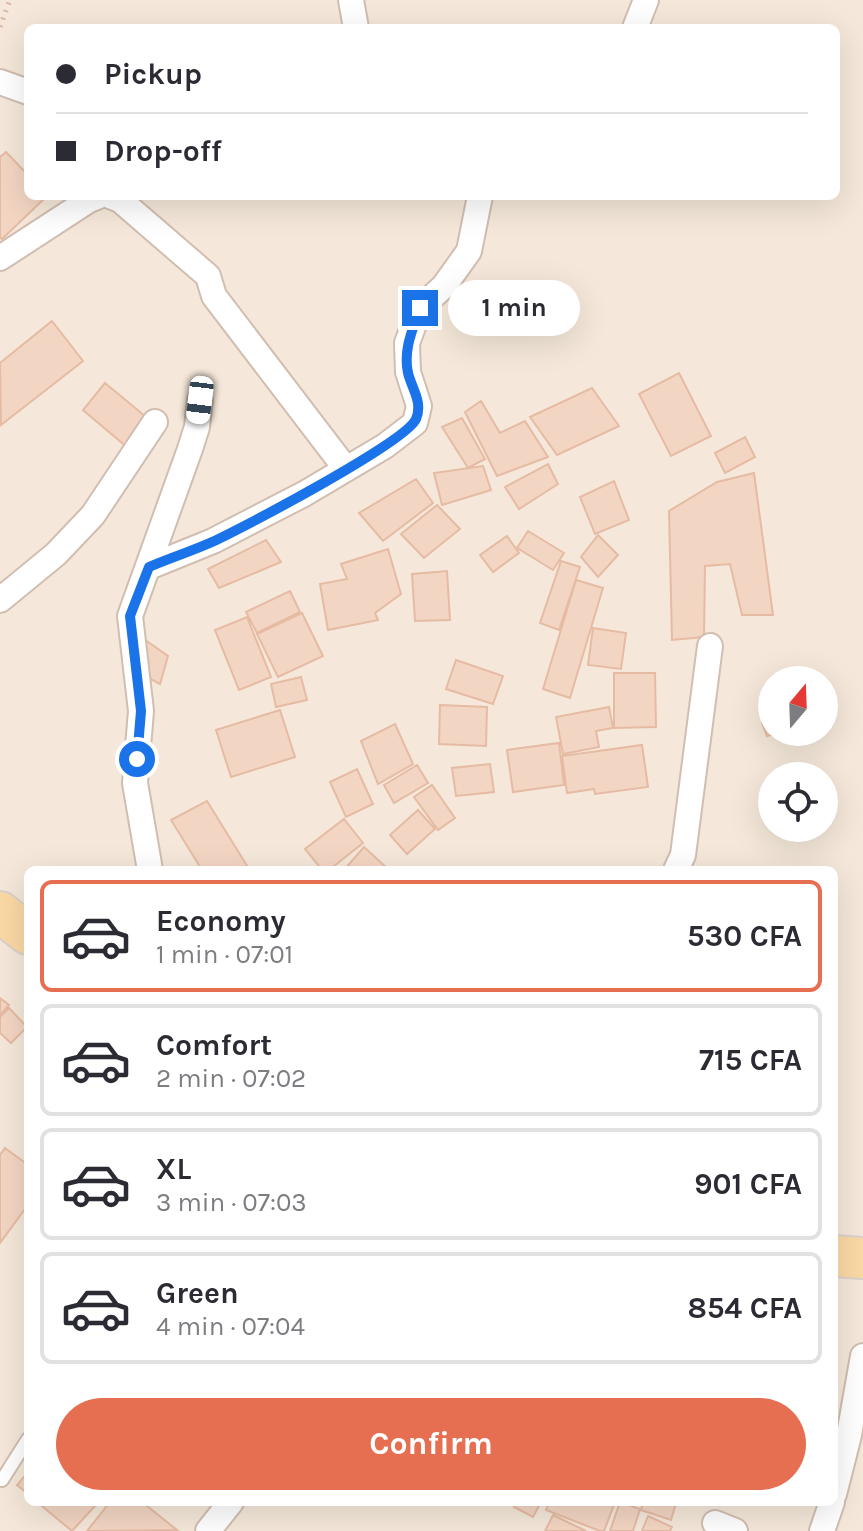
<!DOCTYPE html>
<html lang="en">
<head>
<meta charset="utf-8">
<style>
  body { margin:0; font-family:Karla,sans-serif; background:#f2f2f3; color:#2b2b33; height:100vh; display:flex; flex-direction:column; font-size:30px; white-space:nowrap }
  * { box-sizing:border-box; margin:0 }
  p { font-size:26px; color:#7c7c81 }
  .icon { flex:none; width:44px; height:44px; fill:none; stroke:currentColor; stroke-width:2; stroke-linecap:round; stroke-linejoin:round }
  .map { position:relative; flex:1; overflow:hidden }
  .sheet { position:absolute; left:24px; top:866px; width:814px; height:640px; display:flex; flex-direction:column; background:#fff; border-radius:12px; box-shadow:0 8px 32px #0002 }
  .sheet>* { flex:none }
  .banner { position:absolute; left:24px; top:24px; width:816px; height:176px; border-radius:12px; box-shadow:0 8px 32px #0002; display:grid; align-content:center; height:176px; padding:0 32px; background:#fff }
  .needle { width:52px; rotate:19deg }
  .fabs { position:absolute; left:758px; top:666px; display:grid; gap:16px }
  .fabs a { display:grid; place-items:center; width:80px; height:80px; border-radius:50%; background:#fff; box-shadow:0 8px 32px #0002; font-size:40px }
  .end { position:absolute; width:36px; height:36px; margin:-18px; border:10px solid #1a73e8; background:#fff; box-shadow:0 0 0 4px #fff }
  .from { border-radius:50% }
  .bubble { position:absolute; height:56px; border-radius:28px; background:#fff; box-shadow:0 8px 32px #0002; font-size:26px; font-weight:700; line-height:56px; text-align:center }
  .car { position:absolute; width:24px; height:48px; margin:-24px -12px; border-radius:10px; box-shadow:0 0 6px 2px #0007; background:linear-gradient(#fff 24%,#345 0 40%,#fff 0 76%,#345 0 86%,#fff 0) }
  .banner b { display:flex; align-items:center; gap:28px; height:76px; font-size:30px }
  .banner b+b { border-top:2px solid #e1e1e2 }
  .banner i { width:20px; height:20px; background:#2b2b33 }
  ul { padding:14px 0 0; list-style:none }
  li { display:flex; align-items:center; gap:24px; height:112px; margin:0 16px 12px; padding:0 16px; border:4px solid #e1e1e2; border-radius:12px }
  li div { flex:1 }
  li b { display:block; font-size:30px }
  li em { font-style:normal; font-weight:700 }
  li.active { border-color:#e76f51 }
  li>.icon { width:72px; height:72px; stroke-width:1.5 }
  .button { display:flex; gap:16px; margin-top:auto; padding:16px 32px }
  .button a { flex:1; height:92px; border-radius:48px; background:#e76f51; color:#fff; font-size:32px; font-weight:700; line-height:92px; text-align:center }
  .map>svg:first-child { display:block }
  .residential { fill:#f5e8da; fill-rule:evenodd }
  .building { fill:#f3d5c3; stroke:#e6bba3; stroke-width:2 }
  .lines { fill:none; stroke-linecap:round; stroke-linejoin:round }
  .service-casing { stroke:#d1beb0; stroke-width:16 }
  .minor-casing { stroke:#d1beb0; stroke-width:28 }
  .primary-casing { stroke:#dad1cd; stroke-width:44 }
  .path { stroke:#d9b8a5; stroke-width:5; stroke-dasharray:2 6; stroke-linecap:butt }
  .service { stroke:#fff; stroke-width:12 }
  .minor { stroke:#fff; stroke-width:24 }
  .primary { stroke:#fbd9a5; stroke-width:40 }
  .route { stroke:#1a73e8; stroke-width:10 }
</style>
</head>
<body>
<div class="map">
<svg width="863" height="1531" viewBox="0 0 863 1531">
  <rect width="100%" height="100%" fill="#fdf6ec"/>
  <path class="residential" d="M0 0H863V1531H0ZM28 28H836V196H28ZM772 680H824V732H772ZM772 776H824V828H772ZM28 870H834V1502H28Z"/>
  <path class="building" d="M6 152 28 175V196H47L2 239 0 237V157Z
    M52 321 83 361 1 425 0 363Z
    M679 373 711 436 671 456 639 394Z
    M105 383 151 421 128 448 83 410Z
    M592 388 619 426 557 455 530 417Z
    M481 401 500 433 525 421 548 457 497 476 465 412Z
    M462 418 485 459 468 468 442 427Z
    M745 437 755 457 725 473 715 453Z
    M548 464 558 484 519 509 505 487Z
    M483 466 491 490 442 505 434 473Z
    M754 473 773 615H742L730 564 705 566 704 637 672 640 669 511 717 482Z
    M416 479 433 503 383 541 359 513Z
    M614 481 629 520 595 534 580 497Z
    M437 505 460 529 424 558 401 534Z
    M528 531 564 553 553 570 517 548Z
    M598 535 618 555 598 577 581 557Z
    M507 536 519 553 493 572 480 555Z
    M266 540 281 562 219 588 208 569Z
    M388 549 401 594 375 613 378 620 328 630 320 584 347 579 341 564Z
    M561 561 580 567 559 630 540 623Z
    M447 571 450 620 415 621 412 574Z
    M576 580 603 588 570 698 543 689Z
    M290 591 300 612 257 633 246 612Z
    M302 613 323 656 278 677 257 634Z
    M247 617 271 677 239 690 215 630Z
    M593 628 626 633 621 669 588 665Z
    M141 637 168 656 160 684 141 674Z
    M456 660 503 676 493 704 446 689Z
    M614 673H655L656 727 614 728Z
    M301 677 307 700 276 707 271 684Z
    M440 705 487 707 486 746 439 744Z
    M609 707 613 728 596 731 599 747 563 754 556 717Z
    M280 710 295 757 231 777 216 730Z
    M772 720V732H782L767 736 762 723Z
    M395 724 413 764 378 784 361 741Z
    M559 743 564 785 513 792 507 750Z
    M642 745 648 787 595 794 594 789 567 793 562 756Z
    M490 764 494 792 456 796 452 768Z
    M417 765 428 783 394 803 384 785Z
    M357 769 373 804 346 817 330 782Z
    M432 785 455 818 438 830 414 797Z
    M207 801 249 869 202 870 171 820Z
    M418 810 435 829 407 854 390 835Z
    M344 819 363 843 329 870H322L305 849Z
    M364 847 389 870H344Z
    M0 998 9 1005 0 1015Z
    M9 1008 27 1027 11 1043 0 1033V1017Z
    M5 1148 28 1165V1205L0 1243V1155Z
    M28 1472V1494L17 1485Z
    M37 1502H90L95 1506 72 1531Z
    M110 1502H142L177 1530 87 1531Z
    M516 1502H541L533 1517 514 1507Z
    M549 1502H615L604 1531H600L546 1510Z
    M620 1502 640 1509 633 1531H610Z
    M643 1502H674L676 1503 671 1520 641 1510Z
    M553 1515 586 1531H545Z
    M648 1516 672 1527 670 1531H642Z"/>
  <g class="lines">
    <g class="service-casing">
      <path id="service" d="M2 1480 28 1439"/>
    </g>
    <g class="minor-casing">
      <path id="minor" d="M351 0 356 28
        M635 28 646 0
        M0 82 28 92
        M110 196 120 200 208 276 214 296 346 469
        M0 258 89 200 99 196
        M149 567 213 541 304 494 385 446 415 423 419 406 408 372 407 343 420 308 444 286 469 251 480 196
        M0 600 56 554 93 515 155 422
        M150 870 135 783 141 711 130 616 190 449 197 427 200 400
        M676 870 683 855 710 646
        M834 1494 849 1435 863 1356
        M715 1523 735 1531
        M208 1531 231 1502
        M822 1531 832 1502"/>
    </g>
    <g class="primary-casing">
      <path id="primary" d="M0 912 28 934
        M834 1256 863 1258"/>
    </g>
    <path class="path" d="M0 27 10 0"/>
    <use href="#service" class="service"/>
    <use href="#minor" class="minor"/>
    <use href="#primary" class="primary"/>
  </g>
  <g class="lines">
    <path class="route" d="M137 759 141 711 130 616 149 567C170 558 192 551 212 542 243 528 406 442 416 419 423 402 412 389 408 373 403 349 413 329 420 308"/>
  </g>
</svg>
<div class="fabs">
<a><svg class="needle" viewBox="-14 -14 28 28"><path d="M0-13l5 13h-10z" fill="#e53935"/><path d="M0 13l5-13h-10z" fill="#7c7c81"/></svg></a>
<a><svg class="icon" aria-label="locate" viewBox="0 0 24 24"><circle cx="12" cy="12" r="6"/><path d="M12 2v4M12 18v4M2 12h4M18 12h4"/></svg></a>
</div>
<i class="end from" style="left:137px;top:759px"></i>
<i class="end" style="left:420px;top:308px"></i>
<div class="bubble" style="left:448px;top:280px;width:132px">1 min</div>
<i class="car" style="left:200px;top:400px;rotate:187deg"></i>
<div class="banner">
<b><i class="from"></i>Pickup</b>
<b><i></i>Drop-off</b>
</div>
<section class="sheet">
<ul>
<li class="active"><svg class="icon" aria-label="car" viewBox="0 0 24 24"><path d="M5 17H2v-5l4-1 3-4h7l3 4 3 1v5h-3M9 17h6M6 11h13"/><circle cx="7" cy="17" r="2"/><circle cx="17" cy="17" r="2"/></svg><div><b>Economy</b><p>1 min · 07:01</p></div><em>530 CFA</em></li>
<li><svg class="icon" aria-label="car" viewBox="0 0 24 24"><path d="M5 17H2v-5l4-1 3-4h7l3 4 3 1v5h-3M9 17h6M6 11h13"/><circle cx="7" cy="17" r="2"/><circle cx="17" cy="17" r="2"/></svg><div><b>Comfort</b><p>2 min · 07:02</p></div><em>715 CFA</em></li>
<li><svg class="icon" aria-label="car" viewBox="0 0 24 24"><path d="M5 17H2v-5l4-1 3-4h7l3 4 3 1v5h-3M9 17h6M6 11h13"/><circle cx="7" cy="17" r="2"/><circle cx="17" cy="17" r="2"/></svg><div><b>XL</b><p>3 min · 07:03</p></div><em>901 CFA</em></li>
<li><svg class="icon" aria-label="car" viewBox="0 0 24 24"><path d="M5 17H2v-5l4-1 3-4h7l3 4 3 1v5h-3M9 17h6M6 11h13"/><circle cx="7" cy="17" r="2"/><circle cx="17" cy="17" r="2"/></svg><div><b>Green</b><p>4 min · 07:04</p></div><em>854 CFA</em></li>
</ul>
<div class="button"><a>Confirm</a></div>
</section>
</div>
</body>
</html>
